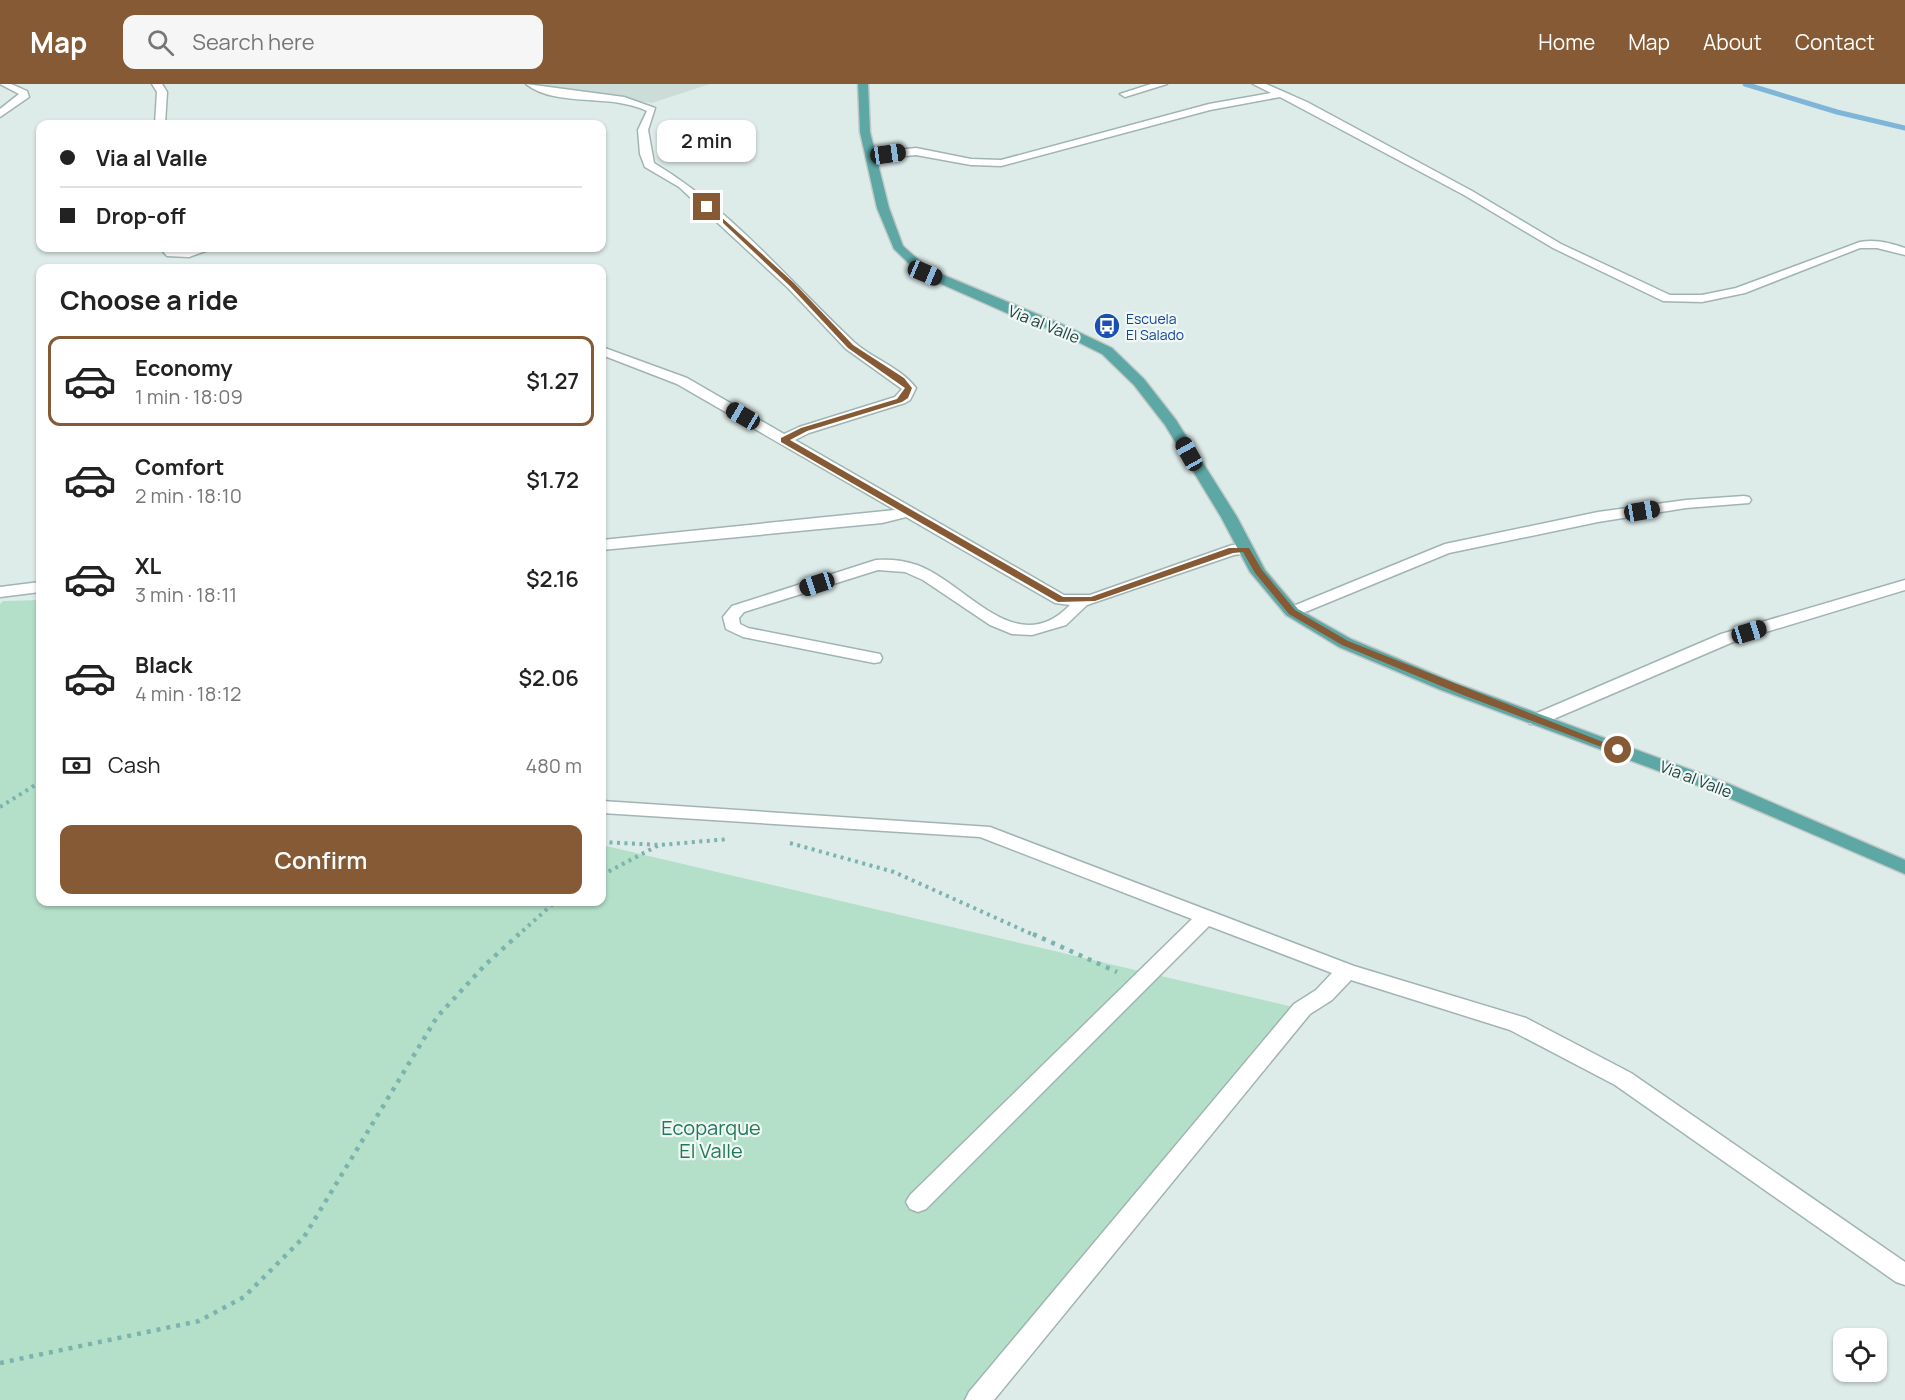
<!DOCTYPE html>
<html lang="en">
<head>
<meta charset="utf-8">
<style>
  body { margin:0; font-family:Manrope,sans-serif; background:#f6f6f6; color:#222; height:100vh; display:flex; flex-direction:column; font-size:22px; white-space:nowrap }
  * { box-sizing:border-box; margin:0 }
  p { font-size:20px; color:#767676 }
  .icon { flex:none; width:33px; height:33px; fill:none; stroke:currentColor; stroke-width:2; stroke-linecap:round; stroke-linejoin:round }
  .map { position:relative; flex:1; overflow:hidden }
  .details { position:absolute; left:36px; top:180px; width:570px; height:642px; display:flex; flex-direction:column; background:#fff; border-radius:12px; box-shadow:0 2px 4px #0004 }
  .details>* { flex:none }
  .hud { position:absolute; left:36px; top:36px; width:570px; height:132px; border-radius:12px; box-shadow:0 2px 4px #0004; display:grid; align-content:center; height:132px; padding:0 24px; background:#fff }
  .controls { position:absolute; left:1833px; top:1244px; display:grid; gap:12px }
  .controls a { display:grid; place-items:center; width:54px; height:54px; border-radius:12px; background:#fff; box-shadow:0 2px 4px #0004; font-size:30px }
  .end { position:absolute; width:27px; height:27px; margin:-14px; border:8px solid #855a34; background:#fff; box-shadow:0 0 0 3px #fff }
  .from { border-radius:50% }
  .bubble { position:absolute; height:42px; border-radius:12px; background:#fff; box-shadow:0 2px 4px #0004; font-size:20px; font-weight:600; line-height:42px; text-align:center }
  .car { position:absolute; width:18px; height:36px; margin:-18px -9px; border-radius:8px; box-shadow:0 0 4px 2px #0007; background:linear-gradient(#222 24%,#8ab4d8 0 40%,#222 0 76%,#8ab4d8 0 86%,#222 0) }
  .hud b { display:flex; align-items:center; gap:21px; height:57px; font-size:22px }
  .hud b+b { border-top:2px solid #e0e0e0 }
  .hud i { width:15px; height:15px; background:#222 }
  ul { padding:0; list-style:none }
  li { display:flex; align-items:center; gap:18px; height:90px; margin:0 12px 9px; padding:0 12px; border:3px solid transparent; border-radius:12px }
  li div { flex:1 }
  li b { display:block; font-size:22px }
  li em { font-style:normal; font-weight:600 }
  li.selected { border-color:#855a34 }
  li>.icon { width:54px; height:54px; stroke-width:1.5 }
  h2 { padding:0 24px; font-size:27px; line-height:72px }
  .pay { display:flex; align-items:center; gap:15px; height:66px; padding:0 24px; font-size:22px }
  .pay p { margin-inline-start:auto }
  .action { display:flex; gap:12px; margin-top:auto; padding:12px 24px }
  .action a { flex:1; height:69px; border-radius:12px; background:#855a34; color:#fff; font-size:24px; font-weight:600; line-height:69px; text-align:center }
  header { display:flex; align-items:center; gap:36px; box-sizing:border-box; height:84px; padding:0 30px; background:#855a34; color:#fff }
  header strong { font-size:28px }
  nav { display:flex; gap:33px; margin-inline-start:auto; font-size:21px }
  .search { width:420px; height:54px; background:#f6f6f6; display:flex; align-items:center; gap:15px; box-sizing:border-box; padding:0 21px; border-radius:12px; color:#767676; font-size:22px }
  .map>svg:first-child { display:block }
  .built { fill:#ccdcd8 }
  .green { fill:#b4e0ca }
  .lines { fill:none; stroke-linecap:round; stroke-linejoin:round }
  .stream { stroke:#7fb6d8; stroke-width:5 }
  .minor-casing { stroke:#a0b4b2; stroke-width:3 }
  .major-casing { stroke:#c0c9c8; stroke-width:3 }
  .path-far1 { stroke:#7bb3ae; stroke-width:4; stroke-dasharray:3 4.5; stroke-linecap:butt }
  .path { stroke:#7bb3ae; stroke-width:4.5; stroke-dasharray:4 6; stroke-linecap:butt }
  .minor { fill:#fff; fill-rule:evenodd }
  .major { fill:#5da7a4; fill-rule:evenodd }
  .route { fill:#855a34 }
  .labels { text-anchor:middle; dominant-baseline:central; stroke-width:4.5; stroke-linejoin:round; paint-order:stroke }
  .far-transit-label { font-size:14px; fill:#164399; stroke:#eff8f5; text-anchor:start }
  .street-label { font-size:16px; fill:#1d3d3c; stroke:#eff8f5 }
  .near-park-label { font-size:20px; fill:#237858; stroke:#eff8f5 }
</style>
</head>
<body>
<header>
<strong>Map</strong>
<div class="search"><svg class="icon" aria-label="search" viewBox="0 0 24 24"><circle cx="10" cy="10" r="6"/><path d="M15 15l6 6"/></svg>Search here</div>
<nav><a>Home</a><a>Map</a><a>About</a><a>Contact</a></nav>
</header>
<div class="map">
<svg width="1905" height="1316" viewBox="0 0 1905 1316">
  <rect width="100%" height="100%" fill="#deece9"/>
  <path class="built" d="M533 0H710L652 19 549 7Z"/>
  <path class="green" d="M40 516V818H602V761L1302 925 1005 1282 994 1316H0V520L3 517Z"/>
  <g class="lines">
    <path class="stream" d="M1745 0 1837 28 1905 44"/>
    <g class="minor-casing">
      <path id="minor" d="M0 0H11L27 7 29 13 0 33V25L19 10Z
        M152 0H162L167 8 165 40H155L157 8Z
        M526 0 624 13 655 24 648 46 654 79C731 125 789 197 854 258 873 275 900 283 916 304L910 316 905 319 809 349 795 356 1064 511H1090L1232 461H1246L1254 466 1251 469 1234 471 1087 521 1066 541 1032 551 1012 550 990 541 923 496 905 488 878 486 744 528 739 534 740 540 748 544 880 570 882 574 880 578 874 579 743 553 726 545 723 533 732 522 876 476C890 475 903 476 917 481 968 500 1016 577 1070 521L1055 519 906 433 882 439 602 466V456L895 426 677 300 602 271V263L687 294 784 350 799 343 895 313 902 305 846 265 788 204 679 103 645 83 640 70 638 46 647 27C611 9 556 24 526 0Z
        M1151 0H1167L1125 13 1120 10Z
        M1253 0H1266L1307 18 1472 107 1561 160 1670 211H1702L1736 204 1860 158C1876 155 1890 159 1905 164V171L1877 164H1860L1745 209 1702 218 1663 217 1553 164 1464 111 1280 13 1210 26 1001 82 971 81 916 71 871 75 866 72 871 69 916 64 971 75 1001 76 1209 20 1271 9Z
        M160 164H172L174 167 214 164 189 173 167 172Z
        M1744 412 1749 413 1751 416 1749 419 1686 424 1598 438 1449 469 1298 531H1286L1284 528 1286 525 1445 460 1598 428 1686 416Z
        M1905 496V506L1733 558 1542 640H1530L1527 636 1530 632 1721 550Z
        M40 498V508L0 513V503Z
        M602 717 990 743 1354 882 1526 934 1631 989 1905 1178V1201L1896 1198 1615 1001 1510 946 1351 896 1332 916 1310 930 994 1316H965L969 1308 1294 920 1316 906 1332 889 1209 842 926 1125 918 1128 910 1125 906 1118 910 1111 1192 835 980 753 602 729Z"/>
    </g>
    <g class="major-casing">
      <path id="major" d="M858 0H868L870 48 889 124 903 162 929 185 1068 243 1112 264 1144 295 1176 336 1237 433 1265 486 1298 525 1351 555 1453 598 1729 700 1905 776V790L1715 708 1441 606 1339 563 1286 531 1250 488 1221 433 1165 341 1134 301 1102 270 1060 249 1009 230 921 191 894 165 877 124 860 48Z"/>
    </g>
    <path class="path-far1" d="M0 723 40 698
      M602 758 660 761 729 755
      M790 759 894 788 1036 852
      M602 791 659 761
      M517 852 555 818"/>
    <path class="path" d="M1033 850 1117 888
      M0 1279 199 1237 244 1213 304 1153 437 933 485 881 519 850"/>
    <use href="#minor" class="minor"/>
    <use href="#major" class="major"/>
  </g>
  <path class="route" d="M705 122H709L794 199 853 261 904 294 912 304 908 314 902 318 807 347 790 356 1063 513H1091L1229 464H1249L1262 486 1295 526 1348 557 1623 666 1615 668 1463 611 1342 561 1289 530 1255 489 1243 468 1233 469 1095 517 1058 518 781 358V354L801 344 897 315 905 304 848 264 790 202Z"/>
  <defs>
    <g id="bus-disc" transform="scale(1.35)"><circle r="9.5" fill="#1a4fb4" stroke="#eff8f5"/><path d="M-5-6H5V4H4V6H2V4H-2V6H-4V4H-5ZM-3.5-4V0h7V-4ZM-3.5 1.2v1.5H-2V1.2ZM2 1.2v1.5H3.5V1.2Z" fill="#fff"/></g>
  </defs>
  <g fill-rule="evenodd">
    <use href="#bus-disc" x="1107" y="242"/>
  </g>
  <g class="labels">
    <g class="far-transit-label">
      <text x="1126" y="234">Escuela<tspan x="1126" dy="16">El Salado</tspan></text>
    </g>
    <g class="street-label">
      <text transform="translate(1044 240) rotate(22)">Via al Valle</text>
      <text transform="translate(1696 695) rotate(21)">Via al Valle</text>
    </g>
    <g class="near-park-label">
      <text x="711" y="1043">Ecoparque<tspan x="711" dy="23">El Valle</tspan></text>
    </g>
  </g>
</svg>
<div class="controls">
<a><svg class="icon" aria-label="locate" viewBox="0 0 24 24"><circle cx="12" cy="12" r="6"/><path d="M12 2v4M12 18v4M2 12h4M18 12h4"/></svg></a>
</div>
<i class="end from" style="left:1618px;top:666px"></i>
<i class="end" style="left:707px;top:123px"></i>
<div class="bubble" style="left:657px;top:36px;width:99px">2 min</div>
<i class="car" style="left:888px;top:70px;rotate:82deg"></i>
<i class="car" style="left:925px;top:189px;rotate:113deg"></i>
<i class="car" style="left:743px;top:332px;rotate:300deg"></i>
<i class="car" style="left:1189px;top:370px;rotate:331deg"></i>
<i class="car" style="left:1642px;top:427px;rotate:81deg"></i>
<i class="car" style="left:817px;top:500px;rotate:252deg"></i>
<i class="car" style="left:1749px;top:548px;rotate:73deg"></i>
<div class="hud">
<b><i class="from"></i>Via al Valle</b>
<b><i></i>Drop-off</b>
</div>
<section class="details">
<h2>Choose a ride</h2>
<ul>
<li class="selected"><svg class="icon" aria-label="car" viewBox="0 0 24 24"><path d="M5 17H2v-5l4-1 3-4h7l3 4 3 1v5h-3M9 17h6M6 11h13"/><circle cx="7" cy="17" r="2"/><circle cx="17" cy="17" r="2"/></svg><div><b>Economy</b><p>1 min · 18:09</p></div><em>$1.27</em></li>
<li><svg class="icon" aria-label="car" viewBox="0 0 24 24"><path d="M5 17H2v-5l4-1 3-4h7l3 4 3 1v5h-3M9 17h6M6 11h13"/><circle cx="7" cy="17" r="2"/><circle cx="17" cy="17" r="2"/></svg><div><b>Comfort</b><p>2 min · 18:10</p></div><em>$1.72</em></li>
<li><svg class="icon" aria-label="car" viewBox="0 0 24 24"><path d="M5 17H2v-5l4-1 3-4h7l3 4 3 1v5h-3M9 17h6M6 11h13"/><circle cx="7" cy="17" r="2"/><circle cx="17" cy="17" r="2"/></svg><div><b>XL</b><p>3 min · 18:11</p></div><em>$2.16</em></li>
<li><svg class="icon" aria-label="car" viewBox="0 0 24 24"><path d="M5 17H2v-5l4-1 3-4h7l3 4 3 1v5h-3M9 17h6M6 11h13"/><circle cx="7" cy="17" r="2"/><circle cx="17" cy="17" r="2"/></svg><div><b>Black</b><p>4 min · 18:12</p></div><em>$2.06</em></li>
</ul>
<div class="pay"><svg class="icon" aria-label="cash" viewBox="0 0 24 24"><path d="M3 7h18v10H3z"/><circle cx="12" cy="12" r="2"/></svg>Cash<p>480 m</p></div>
<div class="action"><a>Confirm</a></div>
</section>
</div>
</body>
</html>
